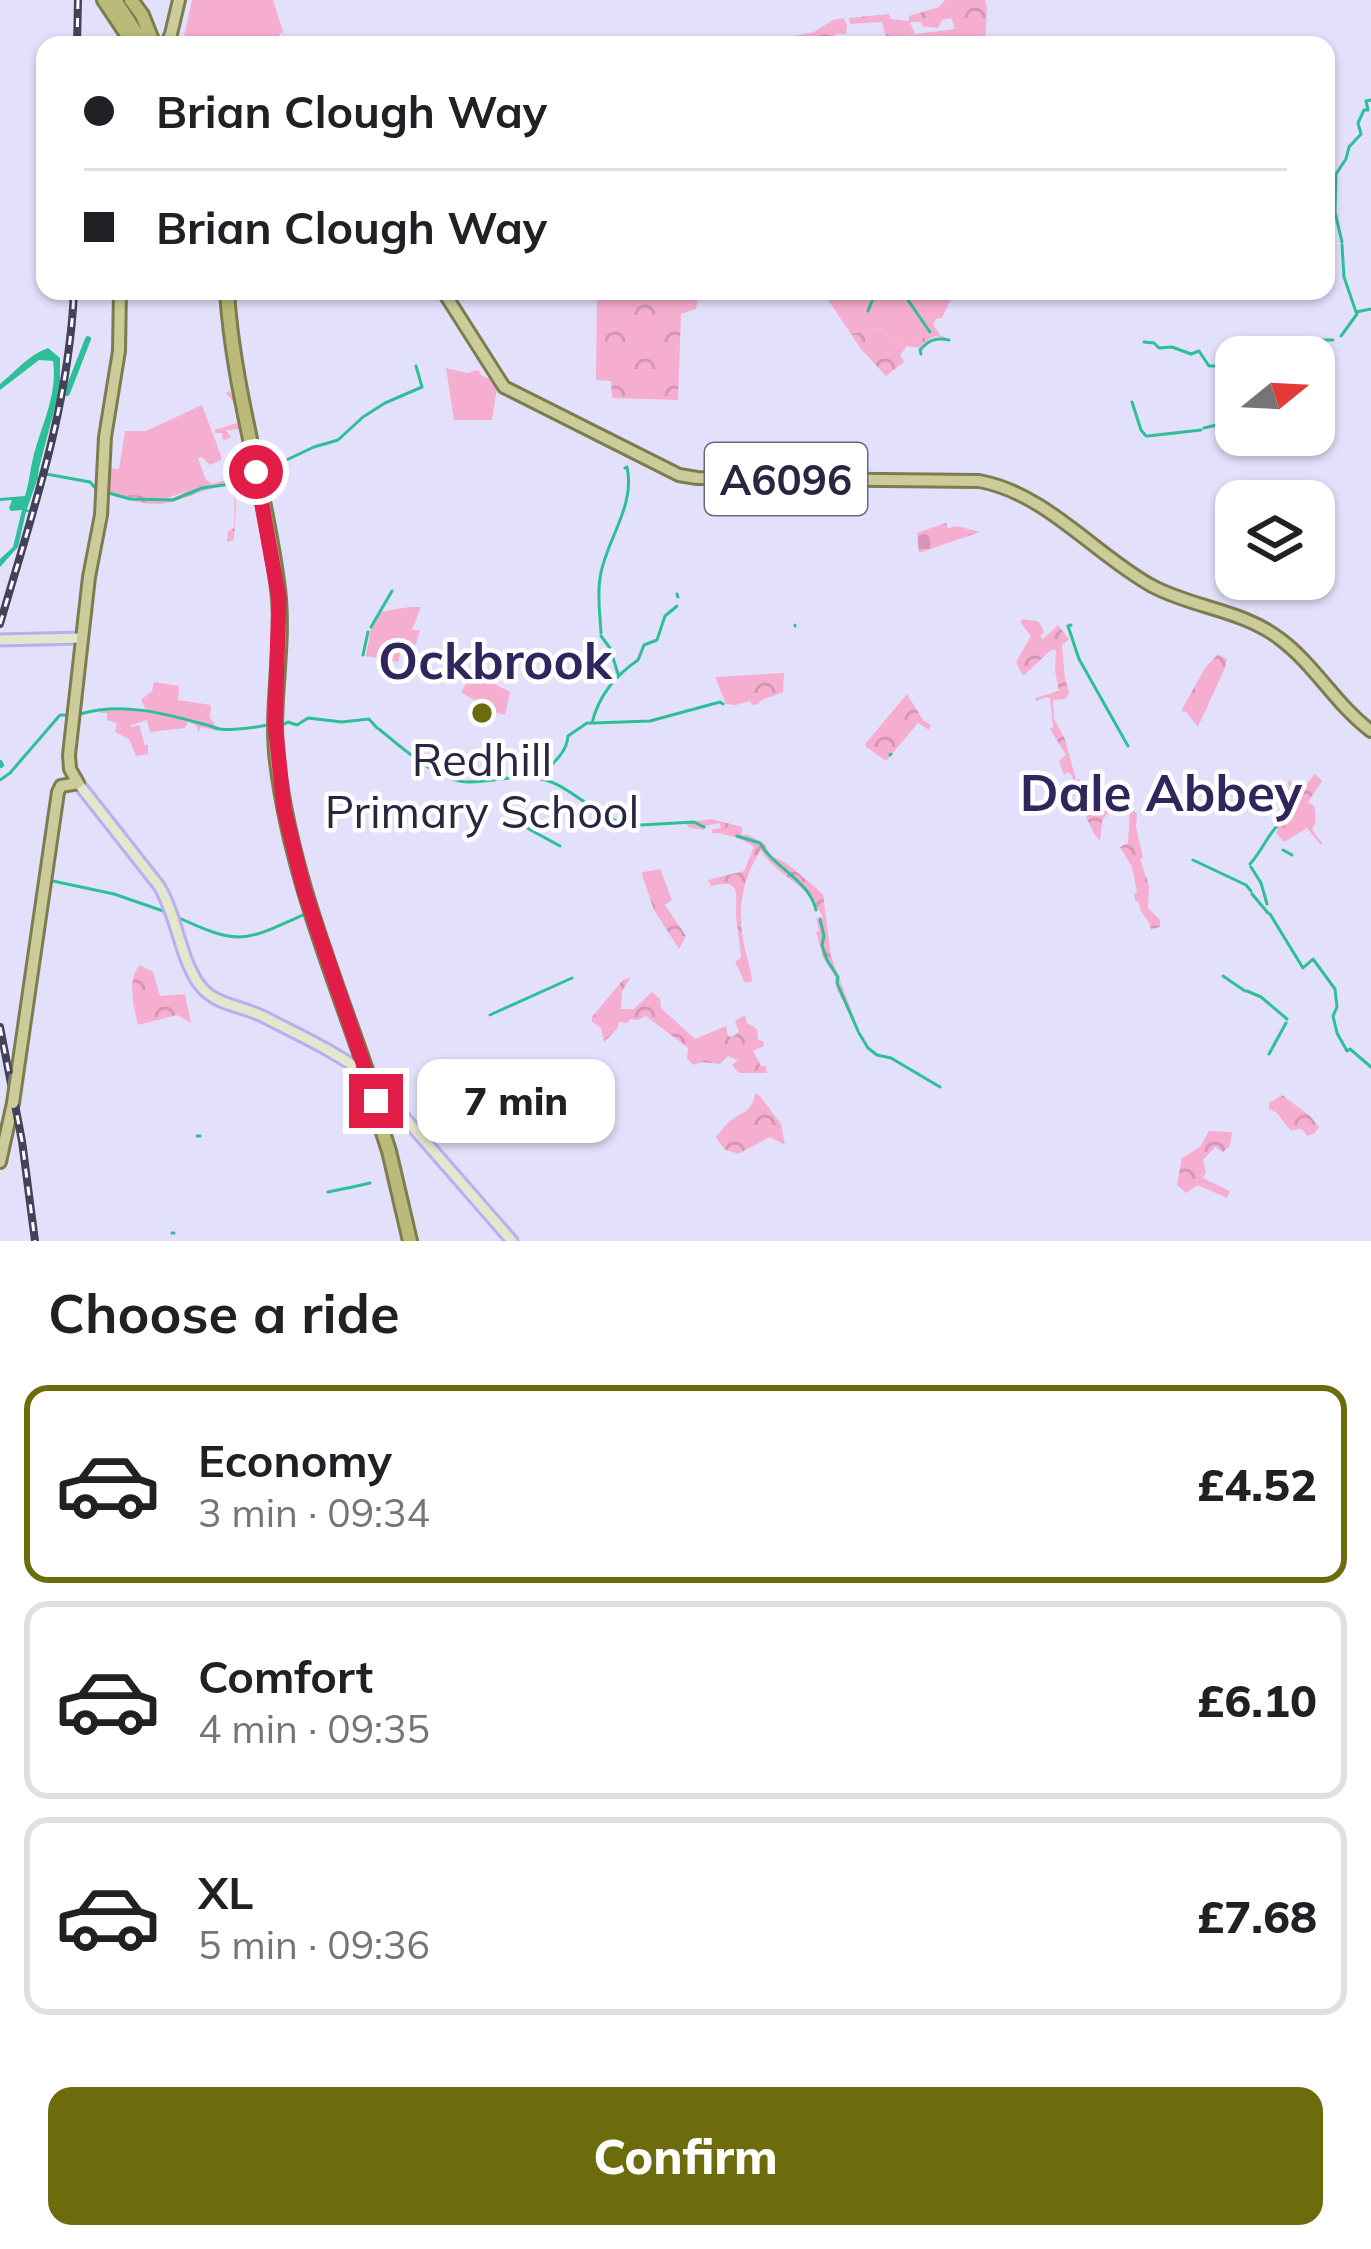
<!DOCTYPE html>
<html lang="en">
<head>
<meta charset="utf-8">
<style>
  body { margin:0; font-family:Mulish,sans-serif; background:#f2f2f2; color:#202124; height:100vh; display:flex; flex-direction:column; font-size:45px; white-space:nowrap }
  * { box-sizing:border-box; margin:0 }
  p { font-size:39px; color:#757577 }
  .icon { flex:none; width:66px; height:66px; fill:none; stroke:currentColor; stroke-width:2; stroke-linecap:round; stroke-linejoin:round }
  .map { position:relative; height:1241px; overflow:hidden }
  .details { display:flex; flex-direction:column; background:#fff; flex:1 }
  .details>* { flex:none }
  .hud { position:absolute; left:36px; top:36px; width:1299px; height:264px; border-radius:24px; box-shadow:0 3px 9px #0004; display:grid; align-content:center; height:264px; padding:0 48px; background:#fff }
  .needle { width:78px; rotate:72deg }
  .buttons { position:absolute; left:1215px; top:336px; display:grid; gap:24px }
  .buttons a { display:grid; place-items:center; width:120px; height:120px; border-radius:24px; background:#fff; box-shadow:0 3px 9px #0004; font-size:60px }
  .end { position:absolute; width:54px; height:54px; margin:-27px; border:15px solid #e11d48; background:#fff; box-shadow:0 0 0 6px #fff }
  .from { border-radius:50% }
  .bubble { position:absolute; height:84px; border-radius:24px; background:#fff; box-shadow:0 3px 9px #0004; font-size:39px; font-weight:800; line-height:84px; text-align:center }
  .hud b { display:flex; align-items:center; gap:42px; height:114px; font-size:45px }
  .hud b+b { border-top:3px solid #e0e0e0 }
  .hud i { width:30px; height:30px; background:#202124 }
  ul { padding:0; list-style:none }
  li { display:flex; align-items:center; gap:36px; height:198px; margin:0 24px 18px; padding:0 24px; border:6px solid #e0e0e0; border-radius:24px }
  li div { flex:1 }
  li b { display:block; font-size:45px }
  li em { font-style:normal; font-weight:800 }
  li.current { border-color:#6d6c0d }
  li>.icon { width:108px; height:108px; stroke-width:1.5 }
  h2 { padding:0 48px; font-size:54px; line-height:144px }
  .button { display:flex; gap:24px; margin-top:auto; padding:24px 48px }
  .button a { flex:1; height:138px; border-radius:24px; background:#6d6c0d; color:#fff; font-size:48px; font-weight:800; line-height:138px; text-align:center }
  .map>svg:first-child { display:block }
  .green { fill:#f6aed0 }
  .forest { fill:url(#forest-crowns) }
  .cemetery { fill:url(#cemetery-stones) }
  .water { fill:#2dbf97 }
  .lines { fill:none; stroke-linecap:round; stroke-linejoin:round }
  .stream { stroke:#2dbf97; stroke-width:3 }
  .canal { stroke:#2dbf97; stroke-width:6 }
  .secondary-casing { stroke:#b7aff3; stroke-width:15 }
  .primary-casing { stroke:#7c7c4f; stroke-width:16 }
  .trunk-casing { stroke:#7c7c4f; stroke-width:18 }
  .secondary { stroke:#e5e6cc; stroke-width:9 }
  .primary { stroke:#cbcc9a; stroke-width:10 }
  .trunk { stroke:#babb78; stroke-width:12 }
  .rail-casing { stroke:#45415c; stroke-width:8 }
  .rail { stroke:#fff; stroke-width:3; stroke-dasharray:9; stroke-linecap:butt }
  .primary-bridge-casing { stroke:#7c7c4f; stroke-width:16; stroke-linecap:butt }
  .trunk-bridge-casing { stroke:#7c7c4f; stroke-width:18; stroke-linecap:butt }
  .primary-bridge { stroke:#cbcc9a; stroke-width:10 }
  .trunk-bridge { stroke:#babb78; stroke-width:12 }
  .route { stroke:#e11d48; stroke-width:15 }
  .poi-dot { fill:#6d6c0d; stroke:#fff; stroke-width:4.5 }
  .labels { text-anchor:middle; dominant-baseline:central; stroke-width:9; stroke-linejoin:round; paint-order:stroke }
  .shield { fill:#fff; stroke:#6a677a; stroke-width:3 }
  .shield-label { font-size:42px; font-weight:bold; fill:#2a2641 }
  .poi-label { font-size:45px; fill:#2a2641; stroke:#fff }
  .quarter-label { font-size:51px; font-weight:bold; fill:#31255d; stroke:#fff }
</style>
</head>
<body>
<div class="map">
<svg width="1371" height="1241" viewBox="0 0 1371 1241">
  <defs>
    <pattern id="forest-crowns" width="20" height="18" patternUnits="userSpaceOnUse" patternTransform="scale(3)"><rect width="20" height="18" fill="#f6aed0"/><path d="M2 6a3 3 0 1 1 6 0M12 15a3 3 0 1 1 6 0" fill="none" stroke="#d396b4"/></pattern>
    <pattern id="cemetery-stones" width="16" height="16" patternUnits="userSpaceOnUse" patternTransform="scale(3)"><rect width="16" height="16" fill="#f6aed0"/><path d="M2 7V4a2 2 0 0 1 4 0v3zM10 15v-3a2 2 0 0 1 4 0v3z" fill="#d396b4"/></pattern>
  </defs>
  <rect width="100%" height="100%" fill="#e3e0fc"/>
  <path class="green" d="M192 0H273L283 32 279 34 282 45H182Z
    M970 27 971 45H876L886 38Z
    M822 291H960L952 297 942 318 936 319 933 324 940 335 949 340 936 336 931 338 928 335 923 339 896 343 880 328 851 334Z
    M446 368 467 373 478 370 482 376 498 382 492 420H454Z
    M202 405 221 456V460L210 465 202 457 198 458 207 483 168 498 125 497 104 491 105 468 119 469 125 431H146Z
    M409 607H421L412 630H420L415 647H402L398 662 366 656 371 628 380 612Z
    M473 673 510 692 505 715 493 712 461 692Z
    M154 682 179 686 178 700 211 705 210 717 218 731 201 727 198 733 197 726 188 722 185 728 150 732 147 720 131 725V727L139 725 145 745H148V754L136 756 129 739 115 732 117 723 107 720V713H100V711L113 708 146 710 141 700 152 691Z"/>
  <path class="forest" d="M945 0H985L987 9 985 45H971L970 28 955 29 951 18 942 20 938 28 922 26 921 22H910L915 34 894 37 887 45H876L886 38 882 22 850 24 849 18 889 14 891 19 909 21V16L939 7Z
    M844 18 847 25 846 34H835L834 39 829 42H842L843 45H825V43L737 45 749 39 769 41 814 32 833 20Z
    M597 291H700L696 309 681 314 678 400 612 398 611 381 596 380Z
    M880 328 896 343 922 339 928 335 931 338 919 348 907 346 900 355 904 362 886 376 860 348 851 334Z
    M229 391 236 399 260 520 251 479 248 478 233 485 236 504 234 540 227 542 228 531 234 528C234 515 237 495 229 485 204 488 189 498 167 503 150 507 124 499 104 493L173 498 208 480 211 484 249 474 242 429 226 430 231 437 223 441 222 433H215V430L240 422 238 407 226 393Z
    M1023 619C1034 623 1038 615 1044 632L1040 636 1043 639 1058 625 1069 639 1062 645 1065 679 1069 692 1066 699 1053 700 1054 719 1065 739 1076 780 1080 779 1093 799 1111 808 1102 821 1100 841 1094 834 1078 799 1066 787 1074 781 1071 774 1067 772 1064 775 1059 761 1066 755 1050 729 1053 727 1050 699 1047 697 1036 701 1035 698 1059 691 1055 671 1056 651 1054 649 1050 651 1023 676 1016 662 1031 636 1020 622Z
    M1218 654 1227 659 1225 668 1198 727 1186 712 1181 711 1205 668Z
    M784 673 783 692 762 700 758 704 752 705 750 701 736 705 726 704 715 677Z
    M907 694 923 720 931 725 929 730 918 723 886 761 865 746 866 743Z
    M1315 774 1322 781 1308 802 1314 806C1316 814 1317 823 1312 829L1322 843 1321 845 1307 828 1284 842 1276 833 1278 829H1273L1294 809 1295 805 1278 787 1287 790 1290 787 1288 784 1289 780 1295 787 1290 792 1294 795 1295 790 1297 788 1301 791Z
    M1130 807 1137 814 1136 827 1143 858 1140 859 1149 886 1148 908 1160 920V927L1151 929C1149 918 1140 915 1139 903L1135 901 1134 894 1137 892 1132 867 1120 847 1128 843Z
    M712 819 742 827V836L746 834 764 843 770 855 786 863 823 894 831 957 859 1030 837 990 835 977 823 957 816 932 819 931 816 918 821 921 823 916C817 909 814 899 806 892 792 879 768 865 761 850 740 883 736 914 746 953 748 963 751 970 752 981L745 983 735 962 741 957C740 943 737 928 736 914 736 893 741 878 711 886L708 880 744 871 754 847C744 839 723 832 711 833L713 829 721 828 719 823 705 826 704 830 690 828 685 823Z
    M660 869 672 900 665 905 686 936 679 949 654 910 642 875 643 872Z
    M140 965 153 972 160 996 185 994 191 1023 177 1015 138 1025C134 1007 126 979 140 965Z
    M631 977 622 991 621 1009H634L652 992 660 999 661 1008 695 1039 726 1026 728 1036 732 1037 739 1032 735 1021 745 1015 747 1023 757 1029 758 1040 763 1041 764 1046 753 1051 761 1066H766L767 1073H739L732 1065 738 1060 728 1056 720 1064 701 1062 693 1065 687 1058 688 1048 646 1016 638 1020 631 1019 627 1023 619 1022 617 1029 604 1042 601 1028 592 1022V1017L623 980Z
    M755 1093 760 1096 781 1124 785 1145 770 1137 738 1154 724 1149 716 1137C720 1133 723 1128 727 1124 738 1111 752 1116 755 1093Z
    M1282 1095 1309 1115 1319 1127 1315 1133 1307 1136 1302 1129 1290 1130 1277 1113 1269 1109V1103Z
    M1209 1131 1232 1132 1230 1146 1223 1152 1215 1147 1203 1160 1206 1172 1203 1178 1230 1191 1227 1198 1198 1185 1186 1193 1177 1185 1182 1158 1200 1147Z"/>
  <path class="cemetery" d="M946 523 948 528 957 526 980 532 919 553 917 533Z"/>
  <path class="water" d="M48 348 60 358V388L39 468 38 477H42L37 480 27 509 31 512H26L18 547 0 567V559L13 547 22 510 11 511 9 508 12 500 0 501V498L25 496C29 483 30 471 33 458 41 426 58 395 53 361L39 360 0 390V384C15 372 27 356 48 348Z"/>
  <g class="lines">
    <path class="stream" d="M1342 242 1335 212 1336 174 1346 159 1349 147 1361 134 1358 123 1364 110H1368L1366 101 1371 100
      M1342 245 1344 277 1356 312 1371 309
      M711 293 712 291
      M903 293 930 332
      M868 311 876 291
      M1341 336 1357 314
      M1144 342 1154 343 1159 348 1172 347 1191 354 1199 351 1209 366H1236
      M921 354 920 350C929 340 936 337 949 340
      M1302 357 1308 344 1320 340H1333
      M416 366 422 387
      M1132 402 1141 430 1146 436
      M1204 428 1225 423 1236 425
      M1148 436 1201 430
      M261 472 314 447 338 440 363 417 385 403 422 387
      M46 474 90 482 97 490
      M109 493 130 499 173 500 202 488 224 485 250 476
      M677 594 678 597
      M1071 625 1068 626 1079 659 1128 746
      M795 626V625
      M371 627 392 591
      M601 633C600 614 597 597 600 578 605 541 636 507 627 467L625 468
      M601 636 610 648 618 674
      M363 655 368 632
      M80 714C122 702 163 713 203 724 209 725 214 728 220 729 235 731 252 728 268 725
      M594 723 650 721 720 702 723 704
      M281 726 288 722 297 725 308 718 342 722 369 719 377 728
      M379 729C401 747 439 782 469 782 484 782 501 779 517 777
      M890 755 891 754
      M523 776C555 779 563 788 588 804 600 812 611 817 623 826L694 822 704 827
      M537 778C550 766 567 754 568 736L587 723H592C599 694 616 675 638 660L644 645 657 640 665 616 677 606
      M0 780 10 773 60 715H70
      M527 828 560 846
      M737 836 760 843C774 868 809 880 816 910
      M1283 850 1292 855
      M1193 860 1246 885 1251 891
      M1250 864C1264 848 1271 828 1287 816
      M1251 867 1261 883 1267 904
      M48 880 114 894 166 912
      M1252 894 1268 913
      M1270 914 1303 968 1313 959 1335 989 1337 1007 1333 1016 1337 1033 1347 1051 1350 1049 1371 1067
      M177 917C240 946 243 942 305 914
      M820 919 824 936 822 945 827 960 838 977 837 983 858 1031
      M1223 976 1245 991
      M1247 991 1261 997 1287 1019
      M490 1015 572 978
      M859 1033 868 1048 877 1055 891 1058 940 1087
      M1269 1054 1286 1023
      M424 1125 430 1134
      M197 1136H200
      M348 1188 370 1183
      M328 1192 347 1188
      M172 1233H174"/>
    <path class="canal" d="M67 393 88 339
      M0 763 1 765"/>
    <g class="secondary-casing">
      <path id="secondary" d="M0 640 82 638
        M78 783 159 886C177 916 179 954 198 983 214 1006 241 1005 264 1017 299 1035 339 1053 370 1078L512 1241"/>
    </g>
    <g class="primary-casing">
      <path id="primary" d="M166 45 171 34 179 0
        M443 291 504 387 679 475 697 478 979 481C1046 493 1094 554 1152 586 1193 608 1243 610 1280 639 1315 665 1336 705 1371 731
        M17 1075 58 792 61 786 78 783 70 769 69 755 89 577 101 515 105 437 119 351 120 291
        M0 1162 13 1103"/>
    </g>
    <g class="trunk-casing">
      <path id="trunk" d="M104 0 134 45
        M115 0 144 45
        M131 0 142 15 154 45
        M227 291C233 392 266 489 278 589 285 647 270 704 277 762 290 869 331 969 366 1070
        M365 1077 389 1151 410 1241"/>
    </g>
    <use href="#secondary" class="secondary"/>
    <use href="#primary" class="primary"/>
    <use href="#trunk" class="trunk"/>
    <g class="rail-casing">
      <path id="rail" d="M77 45 78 0
        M0 624C32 514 69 407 74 291
        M0 1027 22 1141 35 1241"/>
    </g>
    <use href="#rail" class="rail"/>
    <g class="primary-bridge-casing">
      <path id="primary-bridge" d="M13 1103 17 1075"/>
    </g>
    <g class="trunk-bridge-casing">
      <path id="trunk-bridge" d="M362 1066 365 1077"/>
    </g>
    <use href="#primary-bridge" class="primary-bridge"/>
    <use href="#trunk-bridge" class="trunk-bridge"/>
  </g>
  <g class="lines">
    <path class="route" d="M256 472 279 599 275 722 284 809 304 890 376 1101"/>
  </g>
  <circle class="poi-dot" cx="482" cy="713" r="12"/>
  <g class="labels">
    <rect class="shield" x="705" y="443" width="162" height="72" rx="9"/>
    <g class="shield-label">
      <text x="786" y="479">A6096</text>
    </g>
    <g class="poi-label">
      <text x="482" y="759">Redhill<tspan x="482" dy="52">Primary School</tspan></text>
    </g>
    <g class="quarter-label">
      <text x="495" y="660">Ockbrook</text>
      <text x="1161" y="792">Dale Abbey</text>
    </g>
  </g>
</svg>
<div class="buttons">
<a><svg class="needle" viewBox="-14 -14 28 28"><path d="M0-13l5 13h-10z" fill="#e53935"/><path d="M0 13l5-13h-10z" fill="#757577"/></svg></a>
<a><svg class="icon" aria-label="layers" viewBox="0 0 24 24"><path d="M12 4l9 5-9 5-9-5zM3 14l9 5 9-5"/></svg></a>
</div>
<i class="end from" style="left:256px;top:472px"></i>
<i class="end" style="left:376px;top:1101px"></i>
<div class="bubble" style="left:417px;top:1059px;width:198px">7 min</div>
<div class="hud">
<b><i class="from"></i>Brian Clough Way</b>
<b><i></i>Brian Clough Way</b>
</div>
</div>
<section class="details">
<h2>Choose a ride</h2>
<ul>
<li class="current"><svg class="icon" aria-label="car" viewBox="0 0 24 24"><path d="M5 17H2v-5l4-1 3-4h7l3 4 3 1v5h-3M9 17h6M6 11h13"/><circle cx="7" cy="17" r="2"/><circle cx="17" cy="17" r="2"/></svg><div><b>Economy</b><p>3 min · 09:34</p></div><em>£4.52</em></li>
<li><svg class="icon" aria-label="car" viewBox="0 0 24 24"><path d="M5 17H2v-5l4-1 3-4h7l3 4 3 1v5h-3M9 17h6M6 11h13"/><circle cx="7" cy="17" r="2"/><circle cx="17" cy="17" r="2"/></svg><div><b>Comfort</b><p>4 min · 09:35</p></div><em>£6.10</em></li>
<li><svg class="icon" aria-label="car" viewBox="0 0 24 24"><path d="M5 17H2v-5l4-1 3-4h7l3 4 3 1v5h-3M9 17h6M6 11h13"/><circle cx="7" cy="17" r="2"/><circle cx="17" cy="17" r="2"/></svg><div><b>XL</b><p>5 min · 09:36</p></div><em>£7.68</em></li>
</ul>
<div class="button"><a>Confirm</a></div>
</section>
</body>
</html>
